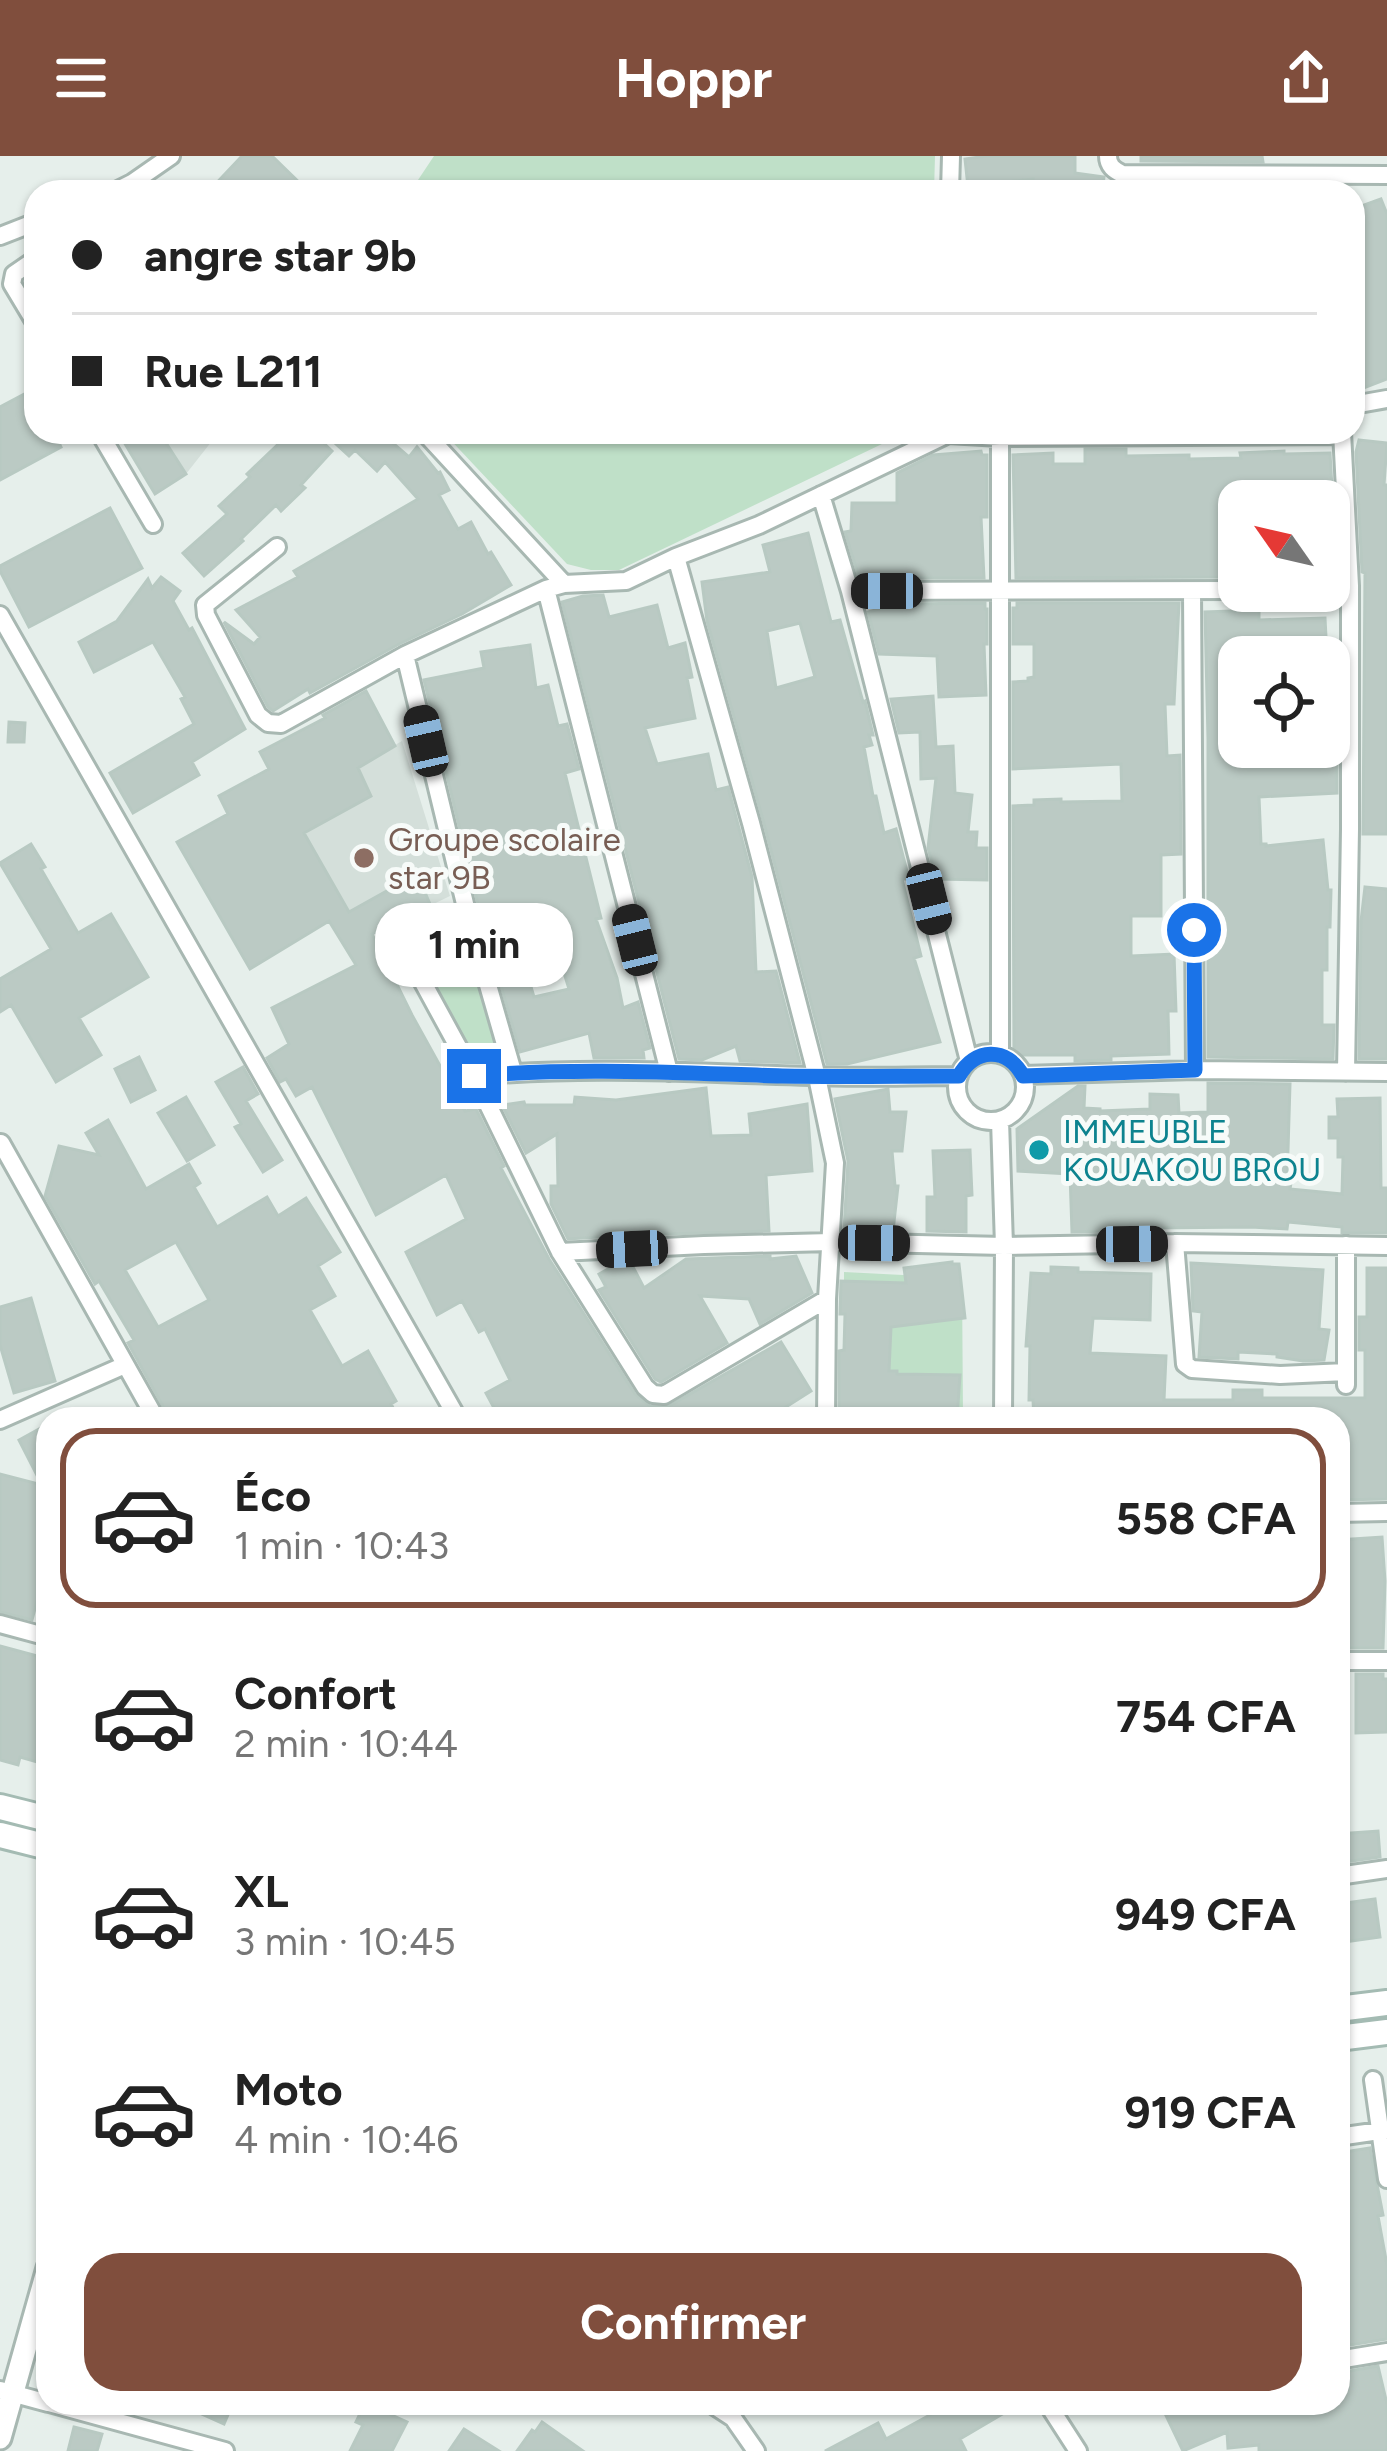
<!DOCTYPE html>
<html lang="fr">
<head>
<meta charset="utf-8">
<style>
  body { margin:0; font-family:Figtree,sans-serif; background:#f2f2f2; color:#222; height:100vh; display:flex; flex-direction:column; font-size:45px; white-space:nowrap }
  * { box-sizing:border-box; margin:0 }
  p { font-size:39px; color:#767676 }
  .icon { flex:none; width:66px; height:66px; fill:none; stroke:currentColor; stroke-width:2; stroke-linecap:round; stroke-linejoin:round }
  .map { position:relative; flex:1; overflow:hidden }
  .side { position:absolute; left:36px; top:1251px; width:1314px; height:1008px; display:flex; flex-direction:column; background:#fff; border-radius:36px; box-shadow:0 3px 9px #0004 }
  .side>* { flex:none }
  .guide { position:absolute; left:24px; top:24px; width:1341px; height:264px; border-radius:36px; box-shadow:0 3px 9px #0004; display:grid; align-content:center; height:264px; padding:0 48px; background:#fff }
  .needle { width:78px; rotate:304deg }
  .tools { position:absolute; left:1218px; top:324px; display:grid; gap:24px }
  .tools a { display:grid; place-items:center; width:132px; height:132px; border-radius:24px; background:#fff; box-shadow:0 3px 9px #0004; font-size:60px }
  .end { position:absolute; width:54px; height:54px; margin:-27px; border:15px solid #1a73e8; background:#fff; box-shadow:0 0 0 6px #fff }
  .from { border-radius:50% }
  .bubble { position:absolute; height:84px; border-radius:36px; background:#fff; box-shadow:0 3px 9px #0004; font-size:39px; font-weight:700; line-height:84px; text-align:center }
  .car { position:absolute; width:36px; height:72px; margin:-36px -18px; border-radius:15px; box-shadow:0 0 9px 3px #0007; background:linear-gradient(#222 24%,#8ab4d8 0 40%,#222 0 76%,#8ab4d8 0 86%,#222 0) }
  .guide b { display:flex; align-items:center; gap:42px; height:114px; font-size:45px }
  .guide b+b { border-top:3px solid #e0e0e0 }
  .guide i { width:30px; height:30px; background:#222 }
  ul { padding:21px 0 0; list-style:none }
  li { display:flex; align-items:center; gap:36px; height:180px; margin:0 24px 18px; padding:0 24px; border:6px solid transparent; border-radius:36px }
  li div { flex:1 }
  li b { display:block; font-size:45px }
  li em { font-style:normal; font-weight:700 }
  li.selected { border-color:#804e3d }
  li>.icon { width:108px; height:108px; stroke-width:1.5 }
  .button { display:flex; gap:24px; margin-top:auto; padding:24px 48px }
  .button a { flex:1; height:138px; border-radius:36px; background:#804e3d; color:#fff; font-size:48px; font-weight:700; line-height:138px; text-align:center }
  header { display:flex; justify-content:space-between; align-items:center; height:156px; padding:0 48px; background:#804e3d; color:#fff; font-size:54px; font-weight:700 }
  .map>svg:first-child { display:block }
  .built { fill:#d4dfda }
  .green { fill:#bfe0c8 }
  .building { fill:#bbcac4; stroke:#b8c9c2; stroke-width:3; fill-rule:evenodd }
  .lines { fill:none; stroke-linecap:round; stroke-linejoin:round }
  .minor-casing { stroke:#a8b8b2; stroke-width:22 }
  .tertiary-casing { stroke:#a8b8b2; stroke-width:27 }
  .secondary-casing { stroke:#a4bbb3; stroke-width:30 }
  .minor { stroke:#fff; stroke-width:16 }
  .tertiary { stroke:#fff; stroke-width:21 }
  .secondary { stroke:#fff; stroke-width:24 }
  .route { stroke:#1a73e8; stroke-width:15 }
  .education-dot { fill:#8d6e63; stroke:#f7fbf9; stroke-width:4.5 }
  .culture-dot { fill:#0f9aa8; stroke:#f7fbf9; stroke-width:4.5 }
  .labels { text-anchor:middle; dominant-baseline:central; stroke-width:10; stroke-linejoin:round; paint-order:stroke }
  .education-label { font-size:33px; fill:#785e54; stroke:#f7fbf9; text-anchor:start }
  .culture-label { font-size:33px; fill:#0d838f; stroke:#f7fbf9; text-anchor:start }
</style>
</head>
<body>
<header><svg class="icon" aria-label="menu" viewBox="0 0 24 24"><path d="M4 6h16M4 12h16M4 18h16"/></svg>Hoppr<svg class="icon" aria-label="share" viewBox="0 0 24 24"><path d="M12 15V3M7 8l5-5 5 5M5 13v7h14v-7"/></svg></header>
<div class="map">
<svg width="1387" height="2295" viewBox="0 0 1387 2295">
  <rect width="100%" height="100%" fill="#e6efeb"/>
  <path class="built" d="M118 276H219L186 318 155 338Z
    M402 585 450 740 345 791 267 663Z"/>
  <path class="green" d="M434 0H935L934 36H410Z
    M443 276H907L619 414H591L567 408Z
    M448 785 465 790 505 909 477 910 418 807Z
    M844 1116 962 1122 963 1263H844Z"/>
  <path class="building" d="M242 0H272L309 36H208Z
    M987 0H1075V17L1104 21 1102 36H1032L1033 23 968 31 965 3Z
    M1141 0H1262L1263 6 1141 5Z
    M1139 31H1203V36H1139Z
    M1381 43 1387 58V223L1353 236V53Z
    M30 235 36 246V276H54L61 291 0 324V251Z
    M118 276H159L186 318 155 338Z
    M291 276H312L332 295 301 329 305 332 281 355 276 349 241 383 243 385 204 420 183 397 227 358 219 350 250 321 247 318Z
    M323 276H380L409 301 417 291 438 317 440 316 449 334 439 339 458 373 471 366 488 398 491 396 511 429 462 458 399 488 310 537 308 533 273 555 268 551 224 466 254 488 260 481 236 454 298 421 294 415 418 343 385 306 377 315 355 294 349 300Z
    M1359 284 1387 287 1384 329H1387V678H1363L1365 417 1362 416 1356 296Z
    M1085 293H1126V300L1189 299V303L1241 302 1240 297 1284 295V298L1330 297 1334 366H1329V345H1239V421L1016 422 1013 299 1053 297V308H1085Z
    M981 295 982 299H987V361H981L984 422H859L845 376 851 375 852 347H897V317L933 299Z
    M110 352 142 412 29 471 0 415V410Z
    M808 377 831 466 840 464 863 546 865 545 873 579H869L872 589 864 591 873 640H876L884 677 896 673 909 723H902L921 800 914 802 940 886 847 908H827L763 664 707 465 702 426 770 416 763 389ZM800 467 815 521 776 532 767 475Z
    M161 421 180 435 173 445 189 474 192 472 245 573 192 606 199 619 133 657 110 617 194 568 181 543 185 541 153 486 94 516 79 486 117 465 148 423 152 432Z
    M603 439 609 461 657 449 668 492 685 487 692 521 687 522 695 562 645 572 657 608 708 598 716 634 728 631 752 721 756 816 776 815 800 907 740 905 736 890 702 904 679 903 562 446 583 440Z
    M985 447V453H987V488H984L986 539 939 541 937 500 879 498 868 456 897 448Z
    M1017 447H1179L1174 548H1165L1167 600 1180 599 1181 698 1161 699V760H1131V800L1174 798 1176 855H1168L1169 898 1111 900V904L1075 905V899H1014L1013 650 1034 649V644L1061 643V646L1122 645 1121 608 1013 613V526L1028 525V522L1034 521V488H1013V452H1017Z
    M1259 454V464L1325 462 1327 501H1239V591H1337V637L1259 641 1261 688H1266V690L1323 684 1328 734H1331L1330 771H1327V814H1322V869H1334L1333 903 1208 901V583L1205 456Z
    M530 489 536 532 548 529 558 570 567 568 579 613 565 617 601 762 596 763 617 822 623 852 638 846 650 892 643 894 644 902H594L589 877 520 896 499 823 526 814 534 841 569 833 549 768 489 787 479 753 424 524 484 512 481 496Z
    M1329 505H1337V550H1329Z
    M366 535 395 590 358 612 371 640 304 677 349 756 417 718 430 748 372 778 412 859 465 955 476 953 504 1010 501 1012 549 1103 635 1238 650 1250H669L781 1186 811 1235 767 1263H500L486 1237 510 1224 485 1173 479 1176 462 1145 437 1159 406 1096 466 1063 446 1019 376 1059 312 931 296 940 286 923 280 926 267 902 289 888 272 852 356 809 329 765 250 813 177 686 228 658 219 640 269 613 260 596 325 562 323 559Z
    M933 540 936 591 953 590 955 637 972 639 968 676H977L976 692H987V724L936 723 928 692 936 622 921 623 920 576 899 577 891 543Z
    M9 566 25 567 24 586H8Z
    M31 688 45 711 41 713 78 777 111 758 148 821 79 862 101 899 56 926 11 849 0 856V823L51 793 0 707Z
    M1365 731 1387 733V903H1359L1361 765Z
    M139 901 155 934 131 946 115 913Z
    M243 911 258 938 246 945 282 1004 263 1016 235 971 241 968 216 926Z
    M1208 927 1290 928 1287 1027H1291L1290 1033 1342 1038 1343 1001H1338V982H1329V961H1338L1337 943 1380 942 1381 1032H1387V1077H1342V1071L1288 1066 1287 1073 1251 1071 1151 1072V1074L1072 1076 1070 1018 1018 1015 1017 973 1078 930H1085L1084 952 1100 953V955L1150 953V938L1178 939 1179 957 1208 956Z
    M706 932 711 980 751 979 749 958 807 948 812 1015 766 1019 769 1075 667 1078 615 1076 617 1080 568 1083 551 1048V1030H558L557 978 526 997 502 949 524 946 525 949H574L575 941 616 944Z
    M888 933 890 956H906L902 995H892L895 1030H898L893 1075 844 1074 848 1005 835 943Z
    M186 941 214 989 187 1005 158 957Z
    M108 964 146 1033 189 1008 200 1027 194 1031 217 1071 267 1041 278 1060 306 1042 340 1096 318 1110 335 1140 310 1154 342 1210 368 1195 396 1245 391 1248 399 1263H276L270 1252 250 1263H170L128 1187 134 1184 99 1125 95 1128 45 1040 59 990 99 999 86 977ZM176 1086 209 1144 158 1171 125 1114Z
    M970 994 972 1039 966 1040V1076L927 1075V1041H935L933 995Z
    M770 1100V1103L796 1100 812 1137 760 1168 749 1143 700 1140 727 1187 661 1226 655 1223 599 1134 606 1131 599 1118 621 1106 630 1105 644 1132 686 1103Z
    M952 1106V1108H959L965 1162 891 1171 889 1215H897V1218L960 1219 957 1263H839V1195L844 1194 845 1158H840L841 1125 906 1127 904 1112Z
    M1191 1107 1323 1114 1319 1173 1329 1174 1324 1204 1303 1205 1277 1201V1198L1238 1196V1203L1199 1201 1202 1156 1193 1155Z
    M1051 1111 1078 1112V1116L1151 1118 1150 1164 1093 1162 1090 1197 1166 1200 1164 1244H1233V1234H1262V1242H1365V1194H1359V1161H1367V1112H1387V1343L1338 1344V1263H1034L1033 1244H1029L1030 1190H1026L1031 1117 1051 1118Z
    M31 1142 55 1225 14 1237 0 1189V1151Z
    M48 1268V1404L32 1464 0 1456V1318L42 1329 19 1284Z
    M1382 1381 1385 1425 1383 1492H1338V1384Z
    M0 1490 48 1503V1609L20 1601 18 1609 0 1604Z
    M1356 1518H1383V1523H1387V1576L1356 1577Z
    M1378 1675 1380 1701 1338 1707V1678Z
    M1375 1743 1380 1781 1344 1786 1338 1748Z
    M1370 1992 1383 2059 1378 2060 1387 2109V2183L1338 2191V1997Z
    M1378 2210 1387 2248V2295H1259V2289L1228 2292 1227 2276 1183 2295 1160 2247H1338V2217Z
    M177 2247H233L224 2268Z
    M365 2247 407 2266 392 2295H350L363 2269 356 2266Z
    M935 2247H1021L960 2283 966 2295H825L878 2267 886 2283 939 2254Z
    M542 2266 583 2295H517L532 2274 535 2276Z
    M74 2271 102 2278 97 2295H68Z
    M464 2273 499 2295H449Z"/>
  <g class="lines">
    <g class="minor-casing">
      <path id="minor" d="M1108 0C1108 10 1114 14 1122 18L1387 19
        M114 36 132 27 171 0
        M950 36 951 0
        M0 80 36 66
        M36 103 14 118 12 128 36 168
        M1353 249 1387 243
        M99 276 153 368
        M424 276 564 428
        M1342 276 1350 430V673L1346 916
        M821 339 850 435 969 905
        M277 391 205 449 206 459 258 559 268 567 281 568 405 499 546 433 564 428 626 425 676 401 759 369 948 278 1000 281 1342 279
        M676 401 751 667 817 921 835 1007 827 1143 826 1263
        M546 433 669 916
        M850 435 1239 434
        M1192 435 1195 914
        M0 459 458 1263
        M405 499 467 756 513 916
        M467 756 418 791 413 800 414 810 474 920 560 1096 645 1231 653 1238 664 1239 827 1143
        M957 931a34 34 0 1 1 68 0a34 34 0 1 1-68 0Z
        M1000 898V281
        M1023 919 1195 914 1387 916
        M474 920C585 910 698 917 810 920 859 922 909 920 959 920
        M1000 964 1004 1090 1003 1263
        M1 987 156 1263
        M1175 1087 1185 1208 1192 1213 1280 1219 1346 1216
        M560 1096 704 1089 831 1086 1004 1090 1175 1087 1387 1090
        M1346 1229V1089
        M0 1264 125 1209
        M1338 1357 1387 1356
        M0 1468 48 1481
        M1338 1505H1387
        M1338 1720 1387 1713
        M1373 1924 1387 2023
        M1338 1981 1387 1974
        M1338 2204 1387 2196
        M0 2234 48 2247
        M49 2247 225 2295
        M710 2247 733 2262 756 2295
        M1047 2247 1078 2295"/>
    </g>
    <g class="tertiary-casing">
      <path id="tertiary" d="M0 2282 48 2112"/>
    </g>
    <g class="secondary-casing">
      <path id="secondary" d="M0 1651 48 1663
        M0 1679 48 1691
        M1338 1853 1387 1847
        M1338 1882 1387 1876"/>
    </g>
    <use href="#minor" class="minor"/>
    <use href="#tertiary" class="tertiary"/>
    <use href="#secondary" class="secondary"/>
  </g>
  <g class="lines">
    <path class="route" d="M474 920C576 911 680 917 782 920 841 921 900 920 959 920 974 892 1007 890 1023 920L1195 914 1194 774"/>
  </g>
  <circle class="education-dot" cx="364" cy="702" r="12"/>
  <circle class="culture-dot" cx="1039" cy="994" r="12"/>
  <g class="labels">
    <g class="education-label">
      <text x="388" y="683">Groupe scolaire<tspan x="388" dy="38">star 9B</tspan></text>
    </g>
    <g class="culture-label">
      <text x="1063" y="975">IMMEUBLE<tspan x="1063" dy="38">KOUAKOU BROU</tspan></text>
    </g>
  </g>
</svg>
<div class="tools">
<a><svg class="needle" viewBox="-14 -14 28 28"><path d="M0-13l5 13h-10z" fill="#e53935"/><path d="M0 13l5-13h-10z" fill="#767676"/></svg></a>
<a><svg class="icon" aria-label="locate" viewBox="0 0 24 24"><circle cx="12" cy="12" r="6"/><path d="M12 2v4M12 18v4M2 12h4M18 12h4"/></svg></a>
</div>
<i class="end from" style="left:1194px;top:774px"></i>
<i class="end" style="left:474px;top:920px"></i>
<div class="bubble" style="left:375px;top:747px;width:198px">1 min</div>
<i class="car" style="left:887px;top:435px;rotate:270deg"></i>
<i class="car" style="left:426px;top:585px;rotate:347deg"></i>
<i class="car" style="left:929px;top:743px;rotate:166deg"></i>
<i class="car" style="left:635px;top:784px;rotate:346deg"></i>
<i class="car" style="left:874px;top:1087px;rotate:91deg"></i>
<i class="car" style="left:1132px;top:1088px;rotate:89deg"></i>
<i class="car" style="left:632px;top:1093px;rotate:267deg"></i>
<div class="guide">
<b><i class="from"></i>angre star 9b</b>
<b><i></i>Rue L211</b>
</div>
<section class="side">
<ul>
<li class="selected"><svg class="icon" aria-label="car" viewBox="0 0 24 24"><path d="M5 17H2v-5l4-1 3-4h7l3 4 3 1v5h-3M9 17h6M6 11h13"/><circle cx="7" cy="17" r="2"/><circle cx="17" cy="17" r="2"/></svg><div><b>Éco</b><p>1 min · 10:43</p></div><em>558 CFA</em></li>
<li><svg class="icon" aria-label="car" viewBox="0 0 24 24"><path d="M5 17H2v-5l4-1 3-4h7l3 4 3 1v5h-3M9 17h6M6 11h13"/><circle cx="7" cy="17" r="2"/><circle cx="17" cy="17" r="2"/></svg><div><b>Confort</b><p>2 min · 10:44</p></div><em>754 CFA</em></li>
<li><svg class="icon" aria-label="car" viewBox="0 0 24 24"><path d="M5 17H2v-5l4-1 3-4h7l3 4 3 1v5h-3M9 17h6M6 11h13"/><circle cx="7" cy="17" r="2"/><circle cx="17" cy="17" r="2"/></svg><div><b>XL</b><p>3 min · 10:45</p></div><em>949 CFA</em></li>
<li><svg class="icon" aria-label="car" viewBox="0 0 24 24"><path d="M5 17H2v-5l4-1 3-4h7l3 4 3 1v5h-3M9 17h6M6 11h13"/><circle cx="7" cy="17" r="2"/><circle cx="17" cy="17" r="2"/></svg><div><b>Moto</b><p>4 min · 10:46</p></div><em>919 CFA</em></li>
</ul>
<div class="button"><a>Confirmer</a></div>
</section>
</div>
</body>
</html>
